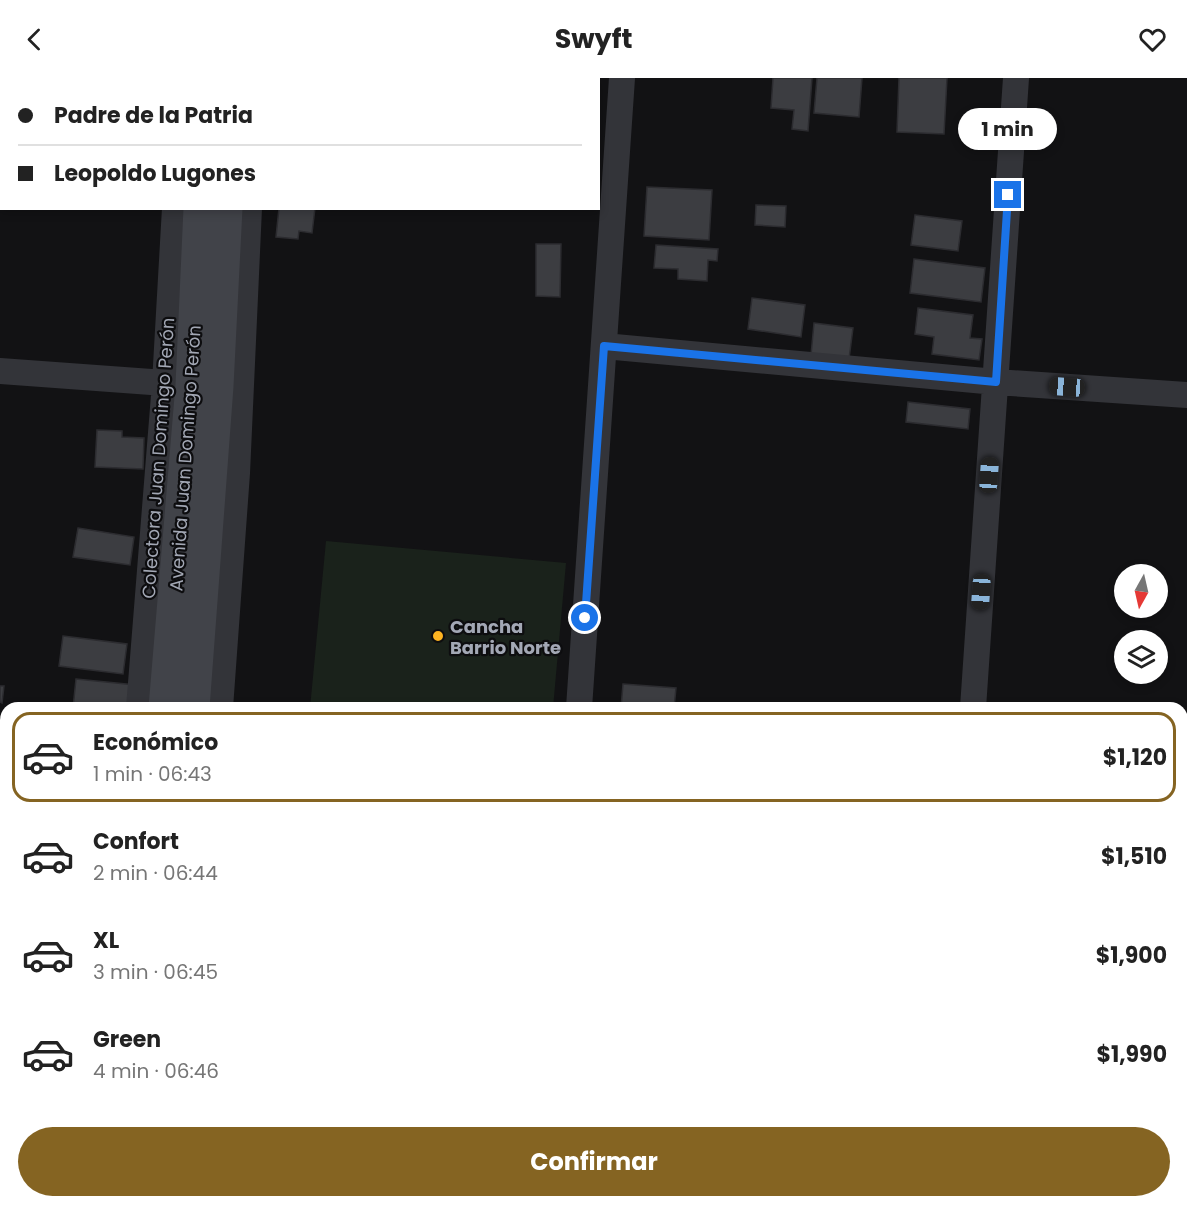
<!DOCTYPE html>
<html lang="es">
<head>
<meta charset="utf-8">
<style>
  body { margin:0; font-family:Poppins,sans-serif; background:#f6f6f6; color:#222; height:100vh; display:flex; flex-direction:column; font-size:22px; white-space:nowrap }
  * { box-sizing:border-box; margin:0 }
  p { font-size:20px; color:#767676 }
  .icon { flex:none; width:33px; height:33px; fill:none; stroke:currentColor; stroke-width:2; stroke-linecap:round; stroke-linejoin:round }
  .map { position:relative; flex:1; overflow:hidden }
  .panel { position:absolute; left:0px; top:624px; width:1188px; height:506px; display:flex; flex-direction:column; background:#fff; border-radius:18px 18px 0 0; box-shadow:0 3px 9px #0003 }
  .panel>* { flex:none }
  .guide { position:absolute; left:0px; top:0px; width:600px; height:132px; box-shadow:0 3px 9px #0003; display:grid; align-content:center; height:132px; padding:0 18px; background:#fff }
  .needle { width:39px; rotate:188deg }
  .controls { position:absolute; left:1114px; top:486px; display:grid; gap:12px }
  .controls a { display:grid; place-items:center; width:54px; height:54px; border-radius:50%; background:#fff; box-shadow:0 3px 9px #0003; font-size:30px }
  .end { position:absolute; width:27px; height:27px; margin:-14px; border:8px solid #1a73e8; background:#fff; box-shadow:0 0 0 3px #fff }
  .from { border-radius:50% }
  .bubble { position:absolute; height:42px; border-radius:21px; background:#fff; box-shadow:0 3px 9px #0003; font-size:20px; font-weight:700; line-height:42px; text-align:center }
  .car { position:absolute; width:18px; height:36px; margin:-18px -9px; border-radius:8px; box-shadow:0 0 4px 2px #0007; background:linear-gradient(#222 24%,#8ab4d8 0 40%,#222 0 76%,#8ab4d8 0 86%,#222 0) }
  .guide b { display:flex; align-items:center; gap:21px; height:57px; font-size:22px }
  .guide b+b { border-top:2px solid #e0e0e0 }
  .guide i { width:15px; height:15px; background:#222 }
  ul { padding:10px 0 0; list-style:none }
  li { display:flex; align-items:center; gap:18px; height:90px; margin:0 12px 9px; padding:0 6px; border:3px solid transparent; border-radius:18px }
  li div { flex:1 }
  li b { display:block; font-size:22px }
  li em { font-style:normal; font-weight:700 }
  li.selected { border-color:#856422 }
  li>.icon { width:54px; height:54px; stroke-width:1.5 }
  .primary-button { display:flex; gap:12px; margin-top:auto; padding:12px 18px }
  .primary-button a { flex:1; height:69px; border-radius:36px; background:#856422; color:#fff; font-size:24px; font-weight:700; line-height:69px; text-align:center }
  header { display:flex; justify-content:space-between; align-items:center; height:78px; padding:0 18px; background:#fff; font-size:27px; font-weight:700 }
  .map>svg:first-child { display:block }
  .green { fill:#1a221b }
  .building { fill:#3c3d41; stroke:#2c2c30; stroke-width:1.5 }
  .lines { fill:none; stroke-linecap:round; stroke-linejoin:round }
  .minor { stroke:#333439; stroke-width:26 }
  .secondary { stroke:#414349; stroke-width:33 }
  .route { stroke:#1a73e8; stroke-width:8 }
  .poi-dot { fill:#fdb421; stroke:#0d0d0f; stroke-width:2 }
  .labels { text-anchor:middle; dominant-baseline:central; stroke-width:4.5; stroke-linejoin:round; paint-order:stroke }
  .street-label { font-size:18px; fill:#a3a8b5; stroke:#0d0d0f }
  .poi-label { font-size:18px; font-weight:bold; fill:#a3a8b5; stroke:#0d0d0f; text-anchor:start }
</style>
</head>
<body>
<header><svg class="icon" aria-label="back" viewBox="0 0 24 24"><path d="M15 5l-7 7 7 7"/></svg>Swyft<svg class="icon" aria-label="heart" viewBox="0 0 24 24"><path d="M12 20l-8-8c-3-5 5-10 8-4 3-6 11-1 8 4z"/></svg></header>
<div class="map">
<svg width="1187" height="1129" viewBox="0 0 1187 1129">
  <rect width="100%" height="100%" fill="#121214"/>
  <path class="green" d="M326 463 566 485 553 630H310Z"/>
  <path class="building" d="M369 0H421L368 2Z
    M773 0H812L808 53 792 51 794 32 771 30Z
    M817 0H862L859 39 814 35Z
    M899 0H947L944 56 897 54Z
    M647 109 712 112 709 162 644 158Z
    M756 127 786 128 785 149 755 147Z
    M279 130H315L312 155 299 153 298 161 276 159Z
    M915 137 962 143 958 173 911 167Z
    M536 166H561L560 219 536 218Z
    M656 167 718 171 717 183 708 182 707 203 678 201V191L654 190Z
    M914 181 985 190 981 224 910 215Z
    M752 220 805 227 801 259 748 251Z
    M918 230 973 237 970 260 982 261 979 282 932 276 934 259 915 256Z
    M814 245 853 250 849 281 811 277Z
    M908 324 970 331 968 351 906 344Z
    M97 352 122 353V359L144 360 143 391 95 389Z
    M78 450 134 459 130 487 73 479Z
    M63 558 127 566 123 596 59 588Z
    M76 601 136 607 134 630H73Z
    M623 606 676 610 674 630H621Z
    M0 608H4L2 625 0 624Z
    M0 712H3L0 735Z
    M0 1040 6 1041V1057L0 1056Z"/>
  <g class="lines">
    <path class="minor" d="M179 0V2
      M251 0V2
      M604 268 996 304 1187 317
      M0 293 165 305
      M139 630 165 305 175 130
      M220 630 237 395 249 130
      M579 630 622 0
      M973 630 1016 0
      M13 1124 84 1129
      M188 1129V1124
      M544 1129 545 1124
      M939 1129V1124"/>
    <path class="secondary" d="M201 0 202 2
      M229 2V0
      M165 630 192 307 200 130
      M193 630 217 308 226 130
      M130 1129V1124
      M157 1129 158 1124"/>
  </g>
  <g class="lines">
    <path class="route" d="M585 540 604 268 996 304 1008 117"/>
  </g>
  <circle class="poi-dot" cx="438" cy="558" r="6"/>
  <g class="labels">
    <g class="street-label">
      <text transform="translate(158 380) rotate(-86)">Colectora Juan Domingo Perón</text>
      <text transform="translate(185 380) rotate(-86)">Avenida Juan Domingo Perón</text>
    </g>
    <g class="poi-label">
      <text x="450" y="548">Cancha<tspan x="450" dy="21">Barrio Norte</tspan></text>
    </g>
  </g>
</svg>
<div class="controls">
<a><svg class="needle" viewBox="-14 -14 28 28"><path d="M0-13l5 13h-10z" fill="#e53935"/><path d="M0 13l5-13h-10z" fill="#767676"/></svg></a>
<a><svg class="icon" aria-label="layers" viewBox="0 0 24 24"><path d="M12 4l9 5-9 5-9-5zM3 14l9 5 9-5"/></svg></a>
</div>
<i class="end from" style="left:585px;top:540px"></i>
<i class="end" style="left:1008px;top:117px"></i>
<div class="bubble" style="left:958px;top:30px;width:99px">1 min</div>
<i class="car" style="left:1067px;top:309px;rotate:274deg"></i>
<i class="car" style="left:989px;top:397px;rotate:4deg"></i>
<i class="car" style="left:981px;top:514px;rotate:184deg"></i>
<div class="guide">
<b><i class="from"></i>Padre de la Patria</b>
<b><i></i>Leopoldo Lugones</b>
</div>
<section class="panel">
<ul>
<li class="selected"><svg class="icon" aria-label="car" viewBox="0 0 24 24"><path d="M5 17H2v-5l4-1 3-4h7l3 4 3 1v5h-3M9 17h6M6 11h13"/><circle cx="7" cy="17" r="2"/><circle cx="17" cy="17" r="2"/></svg><div><b>Económico</b><p>1 min · 06:43</p></div><em>$1,120</em></li>
<li><svg class="icon" aria-label="car" viewBox="0 0 24 24"><path d="M5 17H2v-5l4-1 3-4h7l3 4 3 1v5h-3M9 17h6M6 11h13"/><circle cx="7" cy="17" r="2"/><circle cx="17" cy="17" r="2"/></svg><div><b>Confort</b><p>2 min · 06:44</p></div><em>$1,510</em></li>
<li><svg class="icon" aria-label="car" viewBox="0 0 24 24"><path d="M5 17H2v-5l4-1 3-4h7l3 4 3 1v5h-3M9 17h6M6 11h13"/><circle cx="7" cy="17" r="2"/><circle cx="17" cy="17" r="2"/></svg><div><b>XL</b><p>3 min · 06:45</p></div><em>$1,900</em></li>
<li><svg class="icon" aria-label="car" viewBox="0 0 24 24"><path d="M5 17H2v-5l4-1 3-4h7l3 4 3 1v5h-3M9 17h6M6 11h13"/><circle cx="7" cy="17" r="2"/><circle cx="17" cy="17" r="2"/></svg><div><b>Green</b><p>4 min · 06:46</p></div><em>$1,990</em></li>
</ul>
<div class="primary-button"><a>Confirmar</a></div>
</section>
</div>
</body>
</html>
